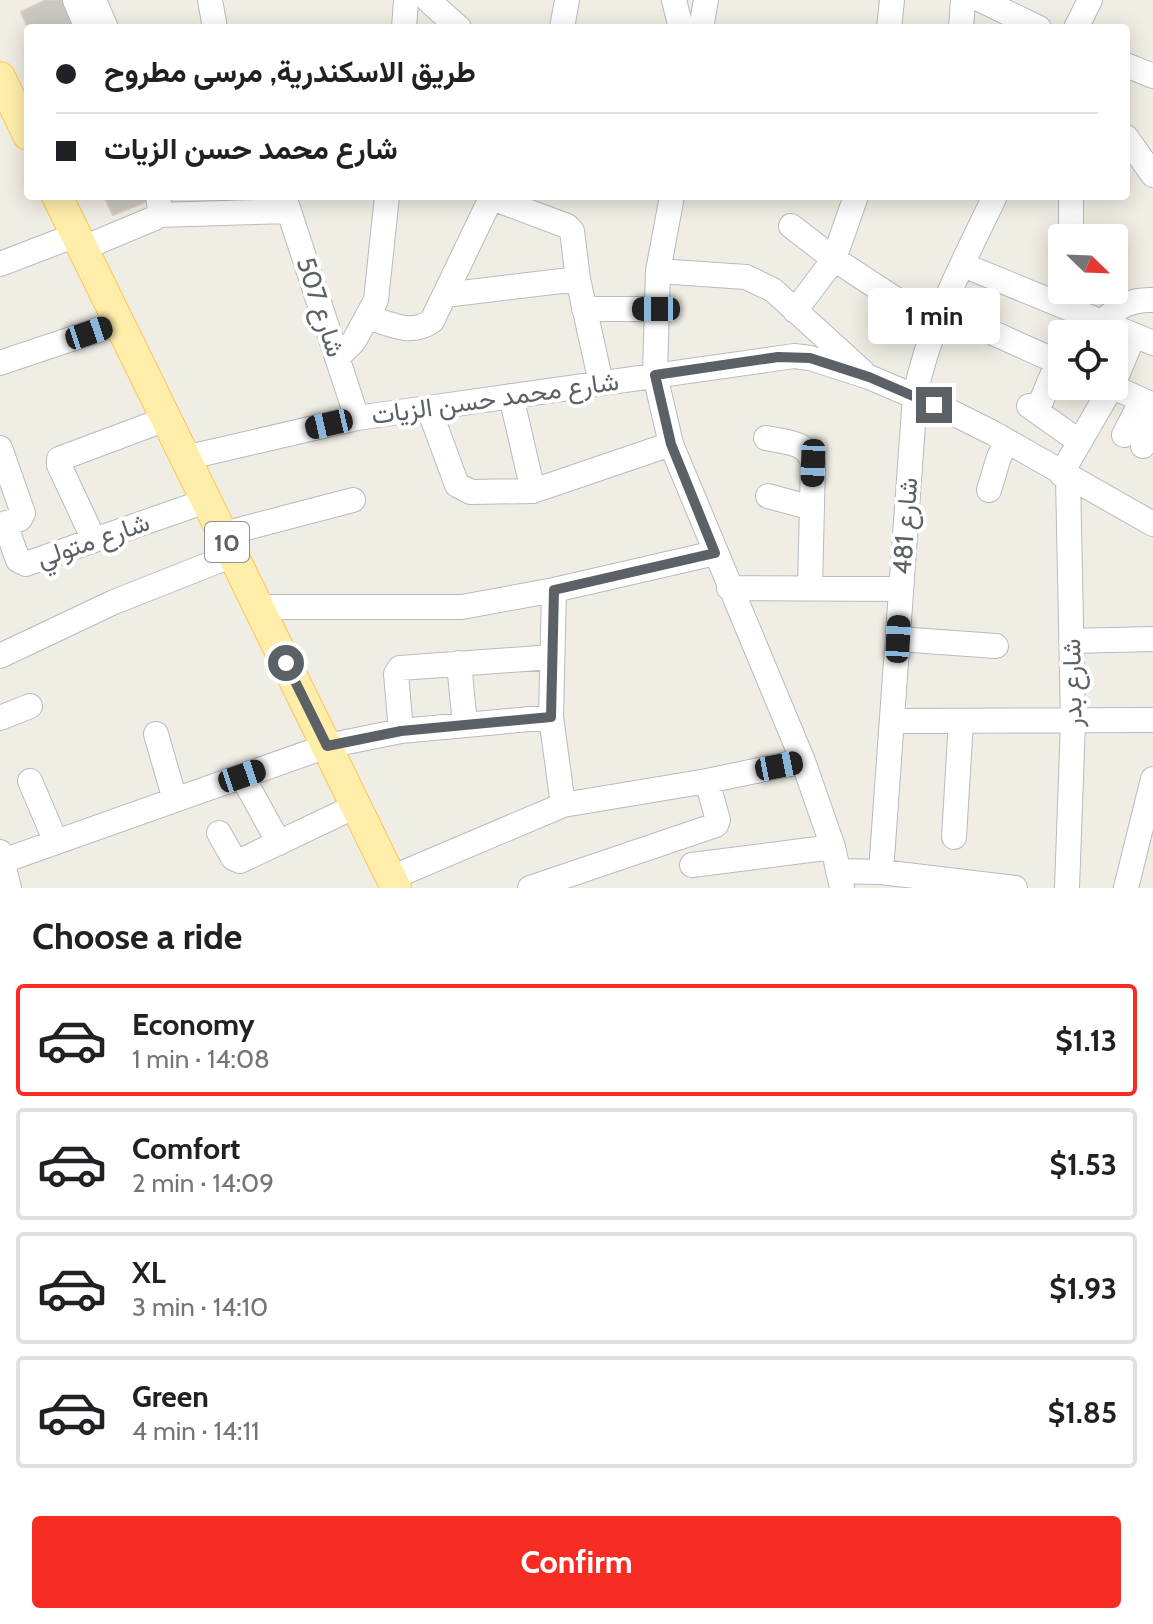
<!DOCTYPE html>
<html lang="en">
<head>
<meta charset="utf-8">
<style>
  body { margin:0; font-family:Cabin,Vazirmatn,sans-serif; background:#f2f2f2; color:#202124; height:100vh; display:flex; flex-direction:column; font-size:30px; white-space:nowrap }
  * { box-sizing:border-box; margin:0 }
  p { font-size:26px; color:#757577 }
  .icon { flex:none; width:44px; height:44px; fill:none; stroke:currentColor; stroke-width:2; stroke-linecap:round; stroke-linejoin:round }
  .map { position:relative; height:888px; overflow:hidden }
  .side { display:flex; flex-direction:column; background:#fff; flex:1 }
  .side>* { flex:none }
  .hud { position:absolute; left:24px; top:24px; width:1106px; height:176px; border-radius:8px; box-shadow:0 4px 20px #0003; display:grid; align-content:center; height:176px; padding:0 32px; background:#fff }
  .needle { width:52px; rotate:113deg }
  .tools { position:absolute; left:1048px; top:224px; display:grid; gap:16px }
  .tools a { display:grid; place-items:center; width:80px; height:80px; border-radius:8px; background:#fff; box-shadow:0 4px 20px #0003; font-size:40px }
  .end { position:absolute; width:36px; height:36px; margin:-18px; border:10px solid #5c6166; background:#fff; box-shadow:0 0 0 4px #fff }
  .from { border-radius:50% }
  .bubble { position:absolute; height:56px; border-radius:8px; background:#fff; box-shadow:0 4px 20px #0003; font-size:26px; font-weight:700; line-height:56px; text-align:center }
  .car { position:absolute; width:24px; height:48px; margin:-24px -12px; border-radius:10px; box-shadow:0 0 6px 2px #0007; background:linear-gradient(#222 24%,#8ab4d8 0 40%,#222 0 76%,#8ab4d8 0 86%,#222 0) }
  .hud b { display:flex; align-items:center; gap:28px; height:76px; font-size:30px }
  .hud b+b { border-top:2px solid #e0e0e0 }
  .hud i { width:20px; height:20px; background:#202124 }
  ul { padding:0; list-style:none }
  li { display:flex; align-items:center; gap:24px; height:112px; margin:0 16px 12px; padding:0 16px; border:4px solid #e0e0e0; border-radius:8px }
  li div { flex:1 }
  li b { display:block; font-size:30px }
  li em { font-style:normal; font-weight:700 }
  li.active { border-color:#f72c23 }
  li>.icon { width:72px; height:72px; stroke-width:1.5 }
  h2 { padding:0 32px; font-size:36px; line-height:96px }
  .primary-button { display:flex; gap:16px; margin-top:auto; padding:16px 32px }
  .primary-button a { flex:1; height:92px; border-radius:8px; background:#f72c23; color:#fff; font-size:32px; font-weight:700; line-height:92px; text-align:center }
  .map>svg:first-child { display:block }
  .building { fill:#cbc8c1; stroke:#d5cfc2; stroke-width:2 }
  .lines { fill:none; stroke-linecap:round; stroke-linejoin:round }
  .minor-casing { stroke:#b7bbbf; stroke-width:26 }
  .major-casing { stroke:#fdc651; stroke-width:32 }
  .minor { stroke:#fff; stroke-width:24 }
  .major { stroke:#fea; stroke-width:30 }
  .route { stroke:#5c6166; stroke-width:10 }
  .labels { text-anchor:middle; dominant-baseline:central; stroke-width:8; stroke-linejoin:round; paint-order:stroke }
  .shield { fill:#fff; stroke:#8d9094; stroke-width:2 }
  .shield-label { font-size:24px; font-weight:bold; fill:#5c6166 }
  .street-label { font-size:26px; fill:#5c6166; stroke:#fff }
</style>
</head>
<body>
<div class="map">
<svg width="1153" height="888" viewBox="0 0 1153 888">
  <rect width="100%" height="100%" fill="#f0ede4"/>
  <path class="building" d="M46 0H66L78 28H28L21 12Z
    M104 196H152L153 199 113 215Z"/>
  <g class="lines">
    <g class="minor-casing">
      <path id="minor" d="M75 0 87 28
        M94 0 106 28
        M210 0 215 28
        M428 0 459 28
        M674 0 681 28
        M981 0 1039 28
        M404 28 406 0
        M562 28 567 0
        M701 28 706 0
        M889 28 892 0
        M961 28 963 0
        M1076 28 1090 0
        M1126 65 1153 76
        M1126 137 1153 175
        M284 196 357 418
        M672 196 658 271 655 375 671 444 803 761 833 847 842 888
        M492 198 567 226 572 231 578 279 601 383
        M158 215 289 211
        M791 226 834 259 935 325
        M1071 238V196
        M83 248 155 218 160 210 158 196
        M0 264 76 235
        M963 265 1153 343
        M658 271 746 277 773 290 862 371
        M445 295 578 279
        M584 309H656
        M942 310 1062 364
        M795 311 834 259 856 196
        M368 317C390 324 411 336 432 321L492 196
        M1102 322C1118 307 1130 299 1153 300
        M337 358 354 341 376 300 387 196
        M0 363 119 323
        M1114 382 1134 335
        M1111 386 1153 405
        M511 396 533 491
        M1029 406 1080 442
        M429 409 457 485 471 492 533 491 671 444
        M1037 411 1062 352
        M1124 435 1142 400
        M766 438C785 442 807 441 813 463L810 588
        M1143 446 1153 425
        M0 448 23 513 20 519 0 525
        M185 458 357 418 794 356 810 358 869 377 953 413 993 433 1153 524
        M1061 474 1112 386
        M989 490 999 457 1007 441
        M768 496 812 508
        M5 524 18 560 26 564 206 501
        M223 534 353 500
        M94 540 59 465V459L166 419
        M729 588 901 589
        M554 590 551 717 563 805
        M259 607H462L554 590 715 553
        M898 639 996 646
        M1071 641 1153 639
        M0 656 114 602 233 555
        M459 663 465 725
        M0 718 30 706
        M892 721 1153 720
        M401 731 396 674 400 668 552 657
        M156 734 175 800
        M242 776 279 843
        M30 781 56 842
        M219 833 233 858 240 861 356 806
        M954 837 961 721
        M0 852 9 888
        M3 861 327 746 401 731 551 717
        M692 865 833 847
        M838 871 881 872 1015 888
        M881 872 915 396C929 325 964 261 995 196
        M391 878 563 805 707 781 803 761
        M530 888 716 825 718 820 707 781
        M1067 888 1073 722 1068 477
        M1126 888 1153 779"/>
    </g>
    <g class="major-casing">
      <path id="major" d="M0 77 28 135
        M57 196 396 888"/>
    </g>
    <use href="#minor" class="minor"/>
    <use href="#major" class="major"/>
  </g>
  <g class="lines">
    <path class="route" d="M286 663 327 746 401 731 551 717 554 590 715 553 671 444 655 375 778 357 810 358 869 377 934 405"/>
  </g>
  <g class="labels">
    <rect class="shield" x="205" y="522" width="44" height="40" rx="6"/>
    <g class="shield-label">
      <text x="227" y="542">10</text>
    </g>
    <g class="street-label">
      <text transform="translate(321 307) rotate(72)">شارع 507</text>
      <text transform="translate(495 398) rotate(-8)">شارع محمد حسن الزيات</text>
      <text transform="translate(905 526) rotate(-86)">شارع 481</text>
      <text transform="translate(93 540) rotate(-19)">شارع متولي</text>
      <text transform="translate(1072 683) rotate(-91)">شارع بدر</text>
    </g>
  </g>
</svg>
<div class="tools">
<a><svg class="needle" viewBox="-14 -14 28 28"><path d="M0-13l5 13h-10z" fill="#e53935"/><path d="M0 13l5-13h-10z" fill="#757577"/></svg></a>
<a><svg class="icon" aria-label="locate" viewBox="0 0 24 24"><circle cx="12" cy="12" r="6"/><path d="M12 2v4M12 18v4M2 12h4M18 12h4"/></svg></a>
</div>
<i class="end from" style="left:286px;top:663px"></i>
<i class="end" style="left:934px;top:405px"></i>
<div class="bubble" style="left:868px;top:288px;width:132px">1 min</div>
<i class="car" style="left:656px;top:309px;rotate:270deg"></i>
<i class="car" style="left:89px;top:333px;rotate:71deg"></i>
<i class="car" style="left:329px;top:424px;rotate:257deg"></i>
<i class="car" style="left:813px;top:463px;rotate:182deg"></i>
<i class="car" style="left:898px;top:639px;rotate:3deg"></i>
<i class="car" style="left:779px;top:766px;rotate:79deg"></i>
<i class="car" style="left:242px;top:776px;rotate:71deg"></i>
<div class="hud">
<b><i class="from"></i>طريق الاسكندرية, مرسى مطروح</b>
<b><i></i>شارع محمد حسن الزيات</b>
</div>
</div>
<section class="side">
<h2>Choose a ride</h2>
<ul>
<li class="active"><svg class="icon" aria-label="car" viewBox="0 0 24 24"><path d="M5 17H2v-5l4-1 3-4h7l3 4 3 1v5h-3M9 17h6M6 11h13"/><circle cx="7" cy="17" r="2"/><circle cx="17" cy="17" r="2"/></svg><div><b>Economy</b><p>1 min · 14:08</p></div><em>$1.13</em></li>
<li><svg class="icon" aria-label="car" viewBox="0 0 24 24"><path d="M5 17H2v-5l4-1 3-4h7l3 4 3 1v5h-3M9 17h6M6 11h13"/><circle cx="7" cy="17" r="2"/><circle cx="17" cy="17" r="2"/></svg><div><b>Comfort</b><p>2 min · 14:09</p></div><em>$1.53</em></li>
<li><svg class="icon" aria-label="car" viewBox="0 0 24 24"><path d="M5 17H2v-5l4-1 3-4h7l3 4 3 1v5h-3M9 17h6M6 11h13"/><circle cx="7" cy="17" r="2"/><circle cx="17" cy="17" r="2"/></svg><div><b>XL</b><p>3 min · 14:10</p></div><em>$1.93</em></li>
<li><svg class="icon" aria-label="car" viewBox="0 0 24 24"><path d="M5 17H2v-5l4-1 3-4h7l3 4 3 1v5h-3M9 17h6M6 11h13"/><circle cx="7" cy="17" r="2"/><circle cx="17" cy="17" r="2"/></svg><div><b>Green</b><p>4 min · 14:11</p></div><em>$1.85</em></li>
</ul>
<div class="primary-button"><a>Confirm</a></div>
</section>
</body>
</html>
